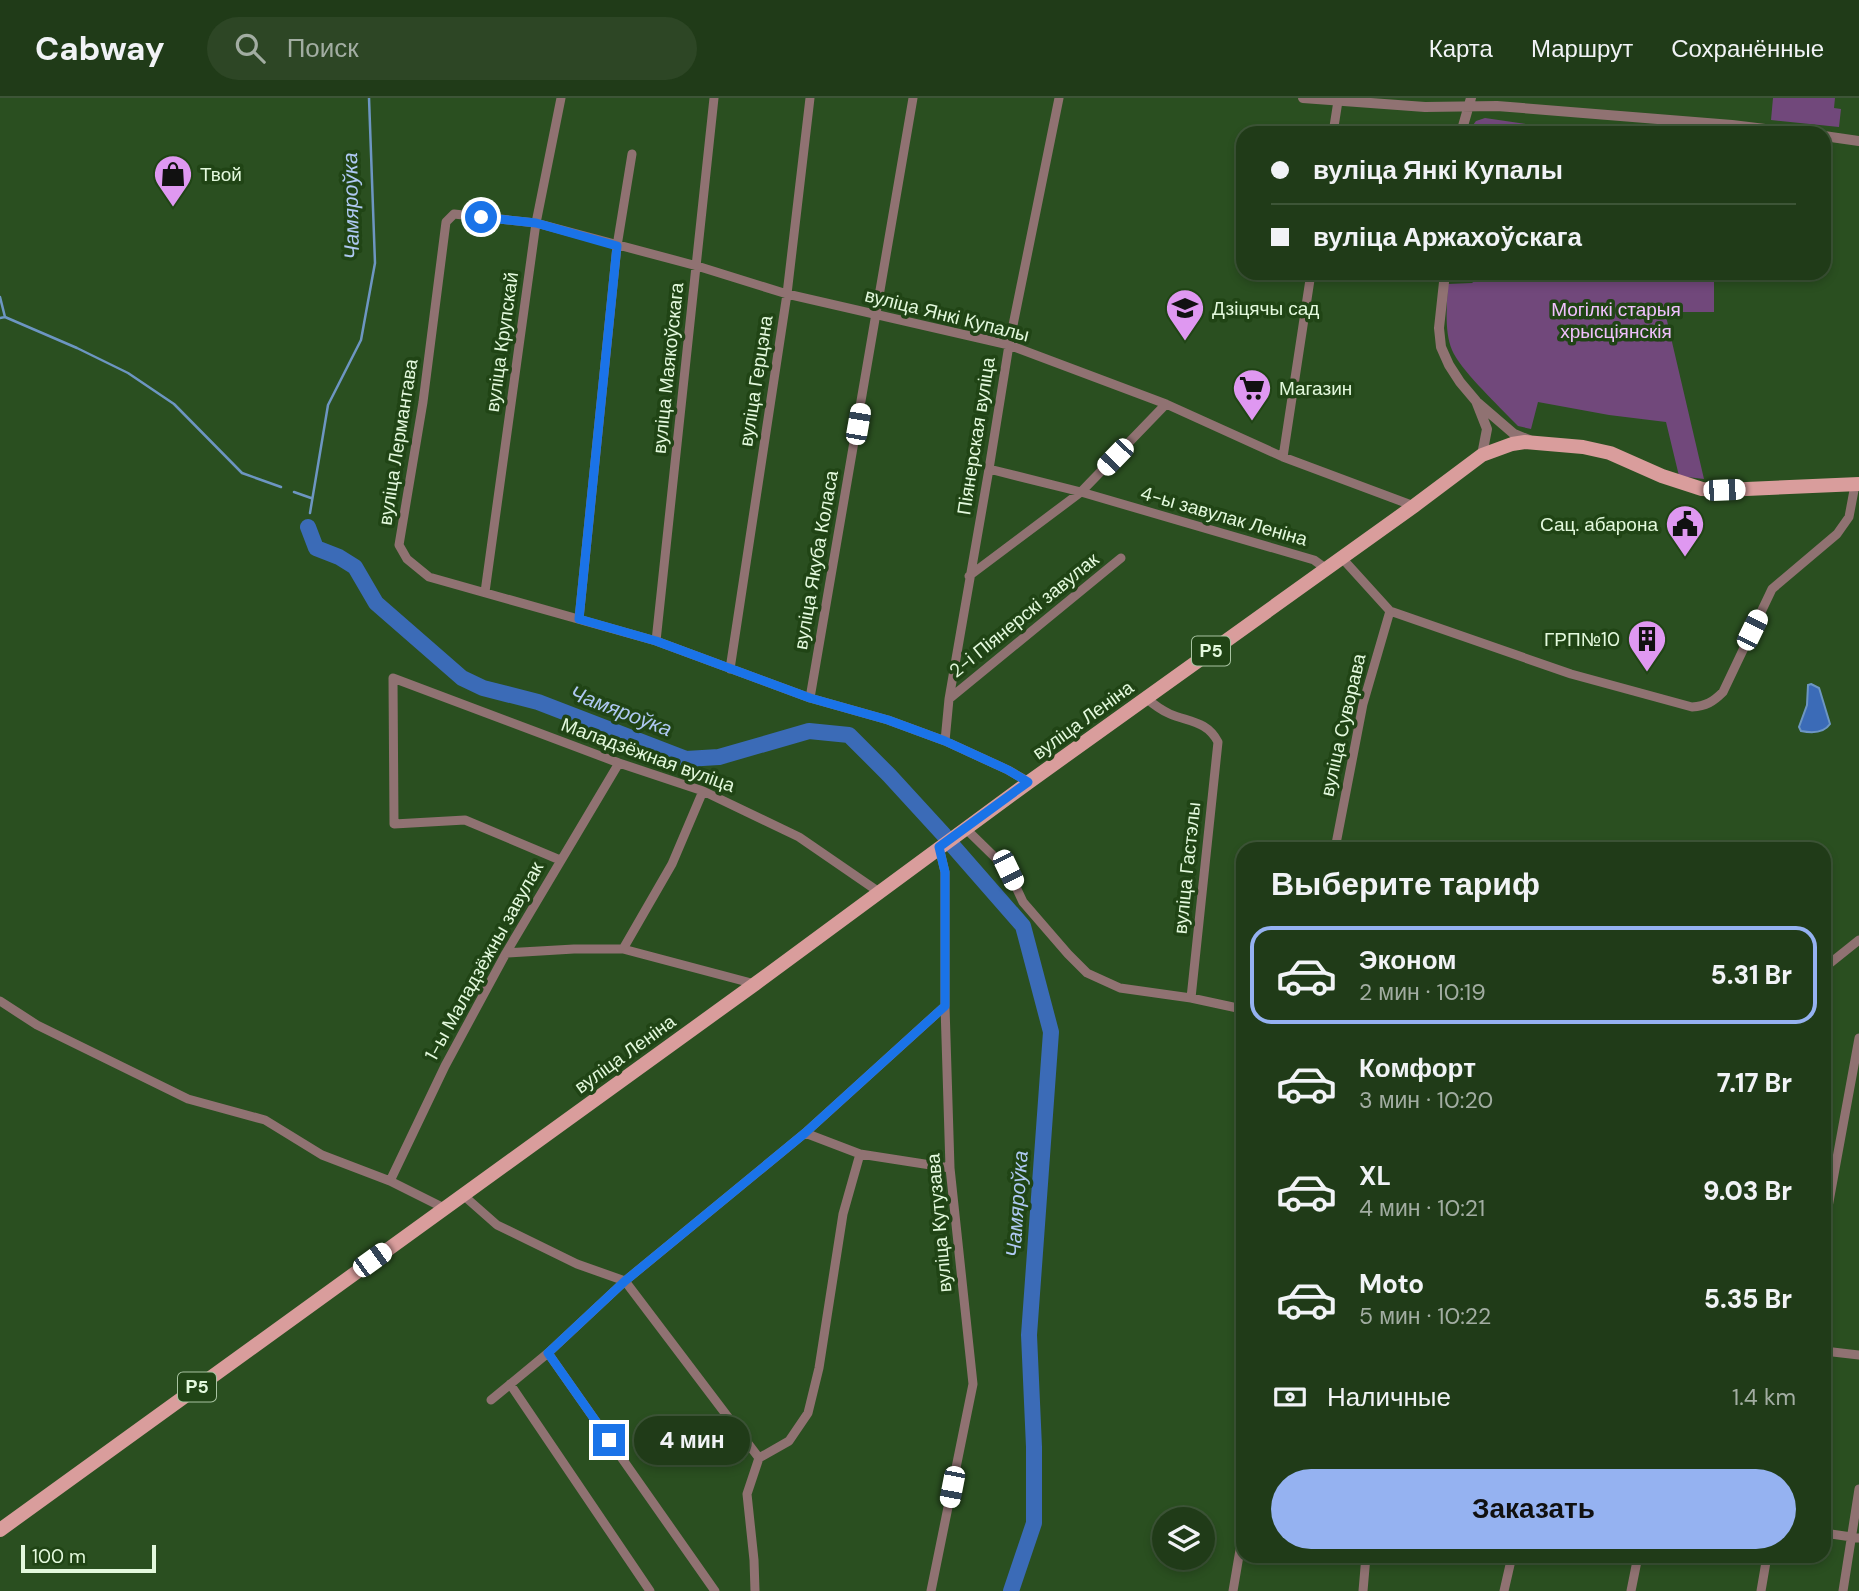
<!DOCTYPE html>
<html lang="ru">
<head>
<meta charset="utf-8">
<style>
  body { margin:0; font-family:"DM Sans",sans-serif; background:#2d4625; color:#f1f3f6; height:100vh; display:flex; flex-direction:column; font-size:26px; white-space:nowrap }
  * { box-sizing:border-box; margin:0 }
  p { font-size:23px; color:#a2ada2 }
  .icon { flex:none; width:38px; height:38px; fill:none; stroke:currentColor; stroke-width:2; stroke-linecap:round; stroke-linejoin:round }
  .map { position:relative; flex:1; overflow:hidden }
  .sheet { position:absolute; left:1236px; top:744px; width:595px; height:721px; display:flex; flex-direction:column; background:#203b18; border-radius:21px; box-shadow:0 4px 10px #0003,0 0 0 2px #3d5537 }
  .sheet>* { flex:none }
  .top-card { position:absolute; left:1236px; top:28px; width:595px; height:154px; border-radius:21px; box-shadow:0 4px 10px #0003,0 0 0 2px #3d5537; display:grid; align-content:center; height:154px; padding:0 35px; background:#203b18 }
  .fabs { position:absolute; left:1152px; top:1409px; display:grid; gap:14px }
  .fabs a { display:grid; place-items:center; width:63px; height:63px; border-radius:50%; background:#203b18; box-shadow:0 4px 10px #0003,0 0 0 2px #3d5537; font-size:35px }
  .scale { position:absolute; left:21px; bottom:18px; width:135px; box-sizing:border-box; padding-left:7px; border:4px solid #e3f9dd; border-top:0; font-size:19px; line-height:24px; white-space:nowrap; color:#e3f9dd; -webkit-text-stroke:5px #204415; paint-order:stroke }
  .end { position:absolute; width:32px; height:32px; margin:-16px; border:9px solid #1a73e8; background:#fff; box-shadow:0 0 0 4px #fff }
  .from { border-radius:50% }
  .bubble { position:absolute; height:49px; border-radius:24px; background:#203b18; box-shadow:0 4px 10px #0003,0 0 0 2px #3d5537; font-size:23px; font-weight:800; line-height:49px; text-align:center }
  .car { position:absolute; width:21px; height:42px; margin:-21px -10px; border-radius:9px; box-shadow:0 0 5px 2px #0007; background:linear-gradient(#fff 24%,#345 0 40%,#fff 0 76%,#345 0 86%,#fff 0) }
  .top-card b { display:flex; align-items:center; gap:24px; height:66px; font-size:26px }
  .top-card b+b { border-top:2px solid #3d5537 }
  .top-card i { width:18px; height:18px; background:#f1f3f6 }
  ul { padding:0; list-style:none }
  li { display:flex; align-items:center; gap:21px; height:98px; margin:0 14px 10px; padding:0 21px; border:4px solid transparent; border-radius:21px }
  li div { flex:1 }
  li b { display:block; font-size:26px }
  li em { font-style:normal; font-weight:800 }
  li.current { border-color:#95b2f1 }
  li>.icon { width:63px; height:63px; stroke-width:1.5 }
  h2 { padding:0 35px; font-size:32px; line-height:84px }
  .pay { display:flex; align-items:center; gap:18px; height:77px; padding:0 35px; font-size:26px }
  .pay p { margin-inline-start:auto }
  .action { display:flex; gap:14px; margin-top:auto; padding:14px 35px }
  .action a { flex:1; height:80px; border-radius:42px; background:#95b2f1; color:#111; font-size:28px; font-weight:800; line-height:80px; text-align:center }
  header { display:flex; align-items:center; gap:42px; box-sizing:border-box; height:98px; padding:0 35px; background:#203b18; border-bottom:2px solid #3d5537 }
  header strong { font-size:33px }
  nav { display:flex; gap:38px; margin-inline-start:auto; font-size:24px }
  .search { width:490px; height:63px; background:#2d4625; display:flex; align-items:center; gap:18px; box-sizing:border-box; padding:0 24px; border-radius:38px; color:#a2ada2; font-size:26px }
  .map>svg:first-child { display:block }
  .green { fill:#71487b }
  .water { fill:#3b6bb7; stroke:#6d96c2; stroke-width:2 }
  .lines { fill:none; stroke-linecap:round; stroke-linejoin:round }
  .stream { stroke:#6d96c2; stroke-width:2.5 }
  .river { stroke:#3b6bb7; stroke-width:16 }
  .minor { stroke:#907272; stroke-width:9 }
  .tertiary { stroke:#907272; stroke-width:10 }
  .primary { stroke:#d99d9c; stroke-width:14 }
  .route { stroke:#1a73e8; stroke-width:9 }
  .labels { text-anchor:middle; dominant-baseline:central; stroke-width:7; stroke-linejoin:round; paint-order:stroke }
  .shield { fill:#204415; stroke:#a8c3a1; stroke-width:2 }
  .shield-label { font-size:18px; font-weight:bold; fill:#e3f9dd }
  .poi-label { font-size:19px; fill:#e3f9dd; stroke:#204415; text-anchor:start }
  .park-label { font-size:19px; fill:#f0c0fd; stroke:#204415 }
  .street-label { font-size:19px; fill:#e3f9dd; stroke:#204415 }
  .water-label { font-size:21px; font-style:italic; fill:#afc9f2; stroke:#204415 }
</style>
</head>
<body>
<header>
<strong>Cabway</strong>
<div class="search"><svg class="icon" aria-label="search" viewBox="0 0 24 24"><circle cx="10" cy="10" r="6"/><path d="M15 15l6 6"/></svg>Поиск</div>
<nav><a>Карта</a><a>Маршрут</a><a>Сохранённые</a></nav>
</header>
<div class="map">
<svg width="1859" height="1493" viewBox="0 0 1859 1493">
  <rect width="100%" height="100%" fill="#2a4f20"/>
  <path class="green" d="M1773 0H1835L1834 10 1841 11 1839 29 1771 22Z
    M1485 20 1547 29V35H1467L1476 23Z
    M1484 175H1714V214H1665L1704 381 1679 378 1666 324 1609 317 1538 304 1531 331 1518 328 1510 320C1495 304 1460 271 1452 252 1444 233 1447 206 1448 186L1472 185Z"/>
  <path class="water" d="M1811 586 1819 590 1820 593 1830 626C1824 635 1811 635 1801 633L1799 629 1807 607 1808 587Z"/>
  <g class="lines">
    <path class="stream" d="M0 199 5 219
      M0 220 5 219 77 250 128 275 174 306 242 375 281 389
      M294 394 311 400
      M310 415 328 307 361 242 375 165 369 0"/>
    <path class="river" d="M308 429 316 450 339 459 355 469 376 505 462 580 483 590 538 604 686 661 719 659 809 633 849 637 889 677 944 737
      M953 748 1023 828 1051 934 1029 1237 1034 1349V1425L1011 1493"/>
    <path class="minor" d="M1333 35 1338 3
      M1283 359 1311 175
      M989 371 1081 394 1314 462 1325 470
      M1341 459 1390 513 1571 576 1692 609C1706 608 1713 604 1723 594L1772 491 1837 436 1849 419 1855 387
      M969 478 1081 394 1166 306
      M485 494 536 125 561 0
      M579 521 617 148 632 56
      M656 543 714 0
      M730 571 787 196 810 0
      M810 600 913 0
      M1146 600C1153 606 1161 612 1170 616 1189 624 1207 623 1218 644L1191 900
      M949 601 1121 460
      M945 643 949 601 989 371 1009 247 1059 0
      M1029 684 1008 672 945 643 888 622 810 600 656 543 429 479 407 461 399 447 423 304 446 124 454 116 536 125 697 168 787 196 1009 247 1166 306 1283 359 1414 408
      M965 730 1008 772 1023 804 1068 856 1087 875 1120 890 1191 900 1242 911
      M1335 751 1363 606 1390 513
      M560 762 465 722 394 726 393 580 619 665 703 693 799 739 879 794
      M623 851 755 886
      M506 855 574 851H623L672 766 703 693
      M1824 870 1859 842
      M0 903 37 927 188 1001 265 1022 322 1057 390 1083 444 1110
      M805 1035 860 1056 950 1070
      M390 1083 445 968 506 855 619 665
      M463 1097 497 1127 577 1166 625 1183 759 1360
      M1824 1131 1859 940
      M1824 1253 1859 1257
      M548 1255 715 1493
      M510 1286 650 1493
      M491 1302 548 1255 625 1183 805 1035 945 908
      M1824 1435 1859 1440
      M755 1493 754 1462 747 1396 759 1360 789 1343 808 1315 819 1270 843 1116 860 1056
      M931 1493 973 1286 950 1070 945 908V774L939 749
      M1233 1493 1242 1440
      M1363 1493 1366 1458
      M1504 1493 1512 1458
      M1631 1493 1638 1458
      M1761 1493 1767 1458
      M1843 1493 1859 1391"/>
    <path class="tertiary" d="M1303 0 1425 9 1497 8 1732 27 1797 35
      M1461 35 1471 0
      M1824 38 1859 43
      M1445 175 1439 230 1441 249 1449 267 1460 284 1476 303 1487 331 1482 357
      M1478 305 1514 336 1529 342"/>
    <path class="primary" d="M0 1432 755 886 1029 684 1414 408 1482 357 1512 346 1525 344 1583 349 1610 355 1662 378 1702 391 1724 392 1859 386"/>
  </g>
  <g class="lines">
    <path class="route" d="M481 119 536 125 617 148 579 521 656 543 810 600 888 622 945 643 1008 672 1028 684 939 749 945 774V908L805 1035 625 1183 548 1255 609 1342"/>
  </g>
  <defs>
    <g id="shop-pin" transform="scale(2.0125)"><path d="M0 17L-7.5 6A9.5 9.5 0 1 1 7.5 6Z" fill="#df98f1" stroke="#204415"/><path d="M-5-2.5h2.3a2.7 3.5 0 0 1 5.4 0H5L5.5 6h-11ZM-1.5-2.5h3a1.5 2.3 0 0 0-3 0Z" fill="#111"/></g>
    <g id="school-pin" transform="scale(2.0125)"><path d="M0 17L-7.5 6A9.5 9.5 0 1 1 7.5 6Z" fill="#df98f1" stroke="#204415"/><path d="M0-5L7-2L0 1L-7-2ZM-4 1L0 2.5L4 1V4Q0 6-4 4Z" fill="#111"/></g>
    <g id="supermarket-pin" transform="scale(2.0125)"><path d="M0 17L-7.5 6A9.5 9.5 0 1 1 7.5 6Z" fill="#df98f1" stroke="#204415"/><path d="M-6-5.5h2.5l.6 2H6L4.5 2H-2.5L-4.4-4H-6ZM-1.5 3.2a1.3 1.3 0 1 0 .1 0ZM3 3.2a1.3 1.3 0 1 0 .1 0Z" fill="#111"/></g>
    <g id="civic-pin" transform="scale(2.0125)"><path d="M0 17L-7.5 6A9.5 9.5 0 1 1 7.5 6Z" fill="#df98f1" stroke="#204415"/><path d="M-.6-6.5H3V-4.5H.6V-3L4-1V1h2V6H-6V1h2V-1L-.6-3ZM-1.2 2.5V6h2.4V2.5Z" fill="#111"/></g>
    <g id="building-pin" transform="scale(2.0125)"><path d="M0 17L-7.5 6A9.5 9.5 0 1 1 7.5 6Z" fill="#df98f1" stroke="#204415"/><path d="M-4-6H4V6H1V3H-1V6H-4ZM-2.5-4.3h1.7v1.8h-1.7ZM.8-4.3h1.7v1.8H.8ZM-2.5-1h1.7V.8h-1.7ZM.8-1h1.7V.8H.8Z" fill="#111"/></g>
  </defs>
  <g fill-rule="evenodd">
    <use href="#shop-pin" x="173" y="76"/>
    <use href="#school-pin" x="1185" y="210"/>
    <use href="#supermarket-pin" x="1252" y="290"/>
    <use href="#civic-pin" x="1685" y="426"/>
    <use href="#building-pin" x="1647" y="541"/>
  </g>
  <g class="labels">
    <g class="shield">
      <rect x="1192" y="538.5" width="38" height="29" rx="5"/>
      <rect x="178" y="1274.5" width="38" height="29" rx="5"/>
    </g>
    <g class="shield-label">
      <text x="1211" y="553">Р5</text>
      <text x="197" y="1289">Р5</text>
    </g>
    <g class="poi-label">
      <text x="200" y="76">Твой</text>
      <text x="1212" y="210">Дзіцячы сад</text>
      <text x="1279" y="290">Магазин</text>
      <text x="1658" y="426" text-anchor="end">Сац. абарона</text>
      <text x="1620" y="541" text-anchor="end">ГРП№10</text>
    </g>
    <g class="park-label">
      <text x="1616" y="211">Могілкі старыя<tspan x="1616" dy="22">хрысціянскія</tspan></text>
    </g>
    <g class="street-label">
      <text transform="translate(947 217) rotate(14)">вуліца Янкі Купалы</text>
      <text transform="translate(502 244) rotate(-82)">вуліца Крупскай</text>
      <text transform="translate(668 270) rotate(-84)">вуліца Маякоўскага</text>
      <text transform="translate(756 283) rotate(-81)">вуліца Герцэна</text>
      <text transform="translate(976 338) rotate(-81)">Піянерская вуліца</text>
      <text transform="translate(398 344) rotate(-81)">вуліца Лермантава</text>
      <text transform="translate(1224 418) rotate(16)">4-ы завулак Леніна</text>
      <text transform="translate(816 462) rotate(-80)">вуліца Якуба Коласа</text>
      <text transform="translate(1024 517) rotate(-39)">2-і Піянерскі завулак</text>
      <text transform="translate(1083 622) rotate(-36)">вуліца Леніна</text>
      <text transform="translate(1343 627) rotate(-77)">вуліца Суворава</text>
      <text transform="translate(648 657) rotate(20)">Маладзёжная вуліца</text>
      <text transform="translate(1187 770) rotate(-84)">вуліца Гастэлы</text>
      <text transform="translate(484 863) rotate(-61)">1-ы Маладзёжны завулак</text>
      <text transform="translate(625 956) rotate(-36)">вуліца Леніна</text>
      <text transform="translate(939 1125) rotate(-95)">вуліца Кутузава</text>
    </g>
    <g class="water-label">
      <text transform="translate(351 108) rotate(-91)">Чамяроўка</text>
      <text transform="translate(621 613) rotate(21)">Чамяроўка</text>
      <text transform="translate(1017 1106) rotate(-86)">Чамяроўка</text>
    </g>
  </g>
</svg>
<div class="fabs">
<a><svg class="icon" aria-label="layers" viewBox="0 0 24 24"><path d="M12 4l9 5-9 5-9-5zM3 14l9 5 9-5"/></svg></a>
</div>
<div class="scale">100 m</div>
<i class="end from" style="left:481px;top:119px"></i>
<i class="end" style="left:609px;top:1342px"></i>
<div class="bubble" style="left:634px;top:1318px;width:116px">4 мин</div>
<i class="car" style="left:858px;top:326px;rotate:10deg"></i>
<i class="car" style="left:1115px;top:359px;rotate:224deg"></i>
<i class="car" style="left:1724px;top:392px;rotate:88deg"></i>
<i class="car" style="left:1752px;top:532px;rotate:26deg"></i>
<i class="car" style="left:1008px;top:772px;rotate:154deg"></i>
<i class="car" style="left:372px;top:1162px;rotate:54deg"></i>
<i class="car" style="left:952px;top:1389px;rotate:191deg"></i>
<div class="top-card">
<b><i class="from"></i>вуліца Янкі Купалы</b>
<b><i></i>вуліца Аржахоўскага</b>
</div>
<section class="sheet">
<h2>Выберите тариф</h2>
<ul>
<li class="current"><svg class="icon" aria-label="car" viewBox="0 0 24 24"><path d="M5 17H2v-5l4-1 3-4h7l3 4 3 1v5h-3M9 17h6M6 11h13"/><circle cx="7" cy="17" r="2"/><circle cx="17" cy="17" r="2"/></svg><div><b>Эконом</b><p>2 мин · 10:19</p></div><em>5.31 Br</em></li>
<li><svg class="icon" aria-label="car" viewBox="0 0 24 24"><path d="M5 17H2v-5l4-1 3-4h7l3 4 3 1v5h-3M9 17h6M6 11h13"/><circle cx="7" cy="17" r="2"/><circle cx="17" cy="17" r="2"/></svg><div><b>Комфорт</b><p>3 мин · 10:20</p></div><em>7.17 Br</em></li>
<li><svg class="icon" aria-label="car" viewBox="0 0 24 24"><path d="M5 17H2v-5l4-1 3-4h7l3 4 3 1v5h-3M9 17h6M6 11h13"/><circle cx="7" cy="17" r="2"/><circle cx="17" cy="17" r="2"/></svg><div><b>XL</b><p>4 мин · 10:21</p></div><em>9.03 Br</em></li>
<li><svg class="icon" aria-label="car" viewBox="0 0 24 24"><path d="M5 17H2v-5l4-1 3-4h7l3 4 3 1v5h-3M9 17h6M6 11h13"/><circle cx="7" cy="17" r="2"/><circle cx="17" cy="17" r="2"/></svg><div><b>Moto</b><p>5 мин · 10:22</p></div><em>5.35 Br</em></li>
</ul>
<div class="pay"><svg class="icon" aria-label="cash" viewBox="0 0 24 24"><path d="M3 7h18v10H3z"/><circle cx="12" cy="12" r="2"/></svg>Наличные<p>1.4 km</p></div>
<div class="action"><a>Заказать</a></div>
</section>
</div>
</body>
</html>
